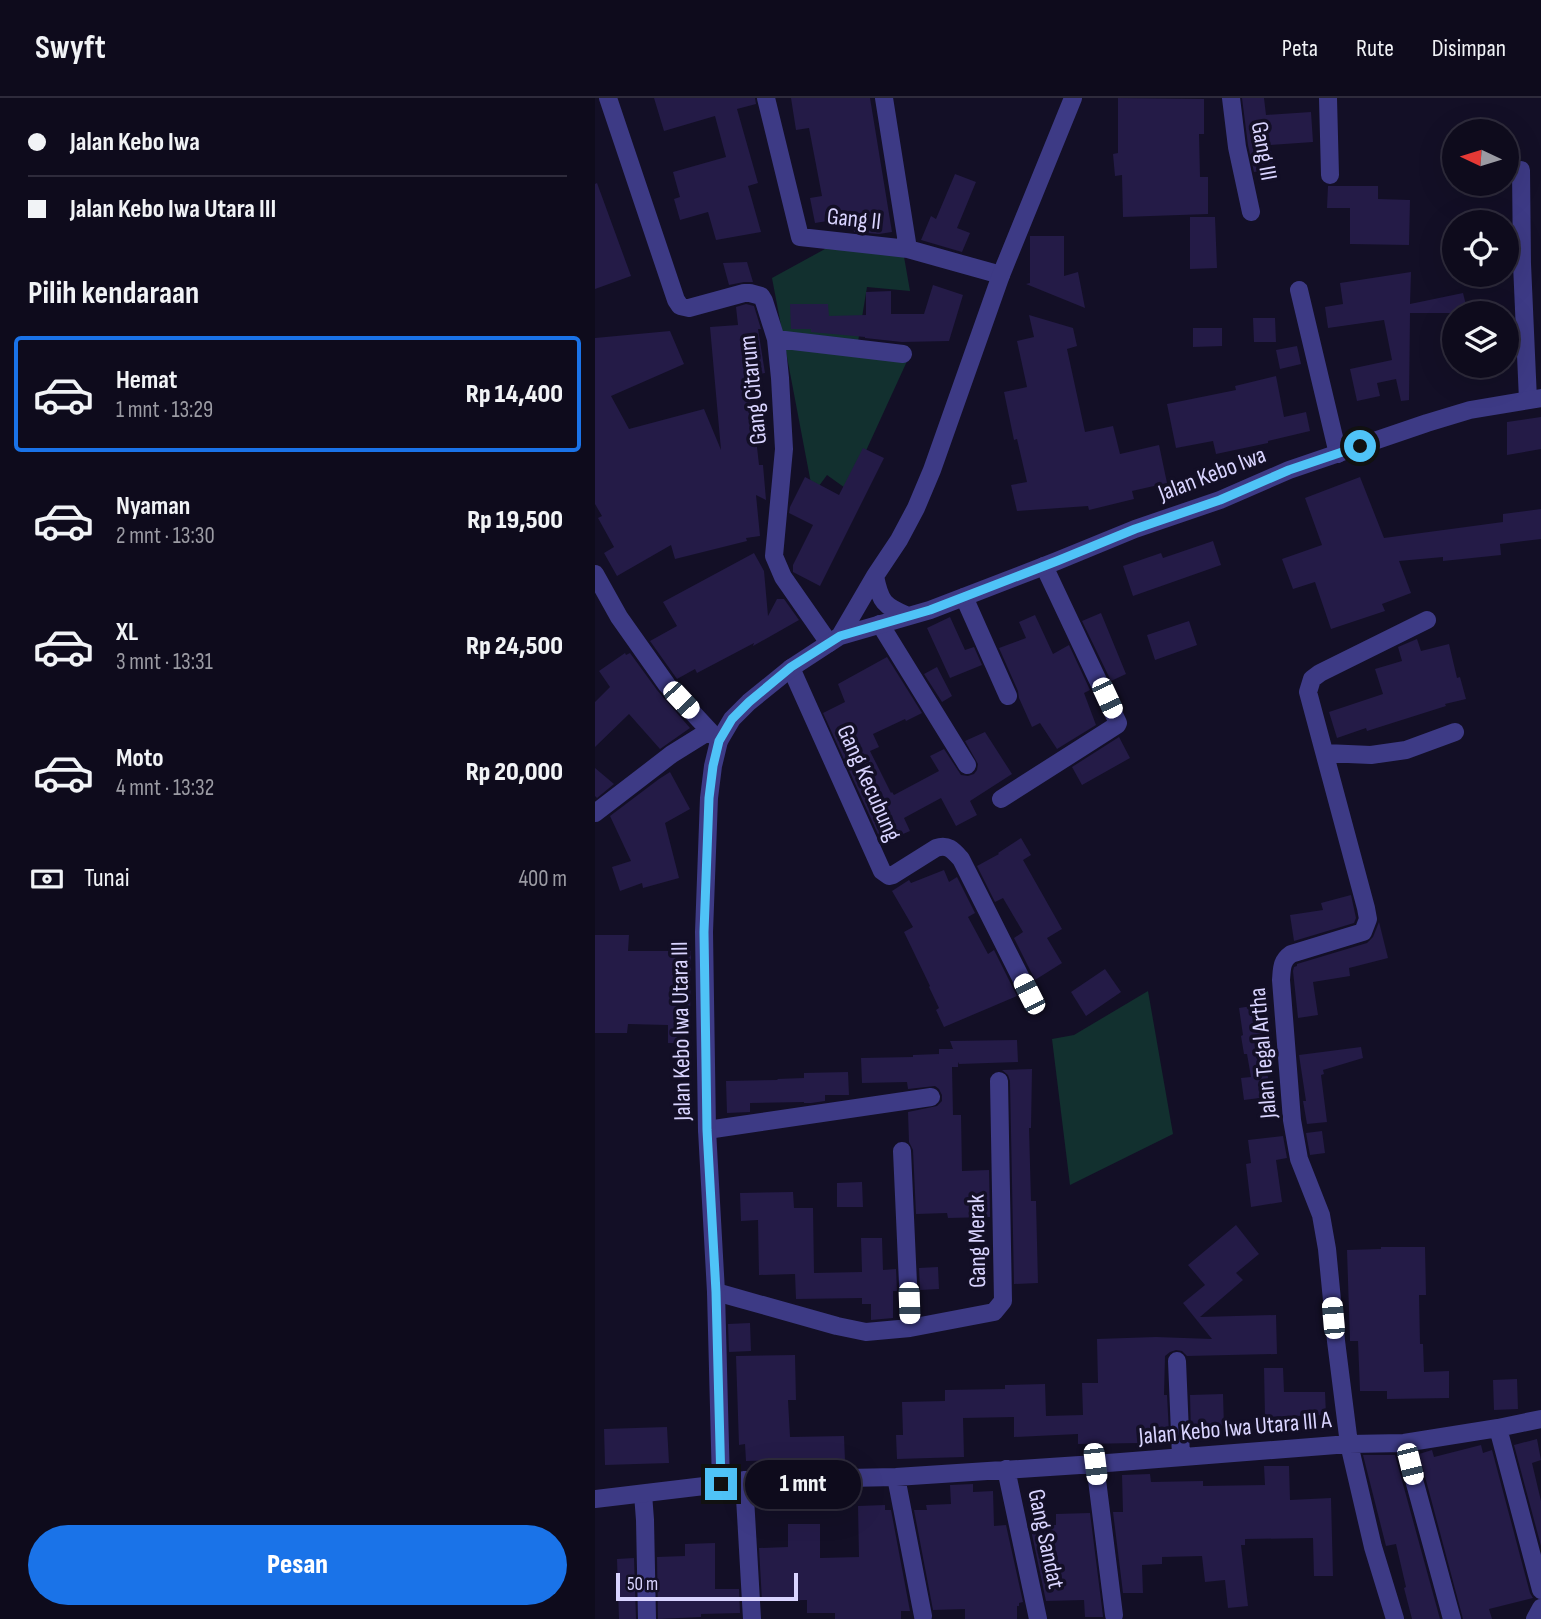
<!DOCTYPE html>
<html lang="id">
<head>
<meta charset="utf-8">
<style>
  body { margin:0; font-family:"Sofia Sans Condensed",sans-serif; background:#1c1929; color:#f1f3f6; height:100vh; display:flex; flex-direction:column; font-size:26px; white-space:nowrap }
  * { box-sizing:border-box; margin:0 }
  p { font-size:23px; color:#9b9ba3 }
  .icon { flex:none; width:38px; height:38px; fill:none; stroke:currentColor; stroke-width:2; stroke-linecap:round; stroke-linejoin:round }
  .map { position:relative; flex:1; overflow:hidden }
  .side { display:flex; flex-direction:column; background:#0e0b1c; width:595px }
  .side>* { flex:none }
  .guide { display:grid; align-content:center; height:154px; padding:0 28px; background:#0e0b1c }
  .needle { width:46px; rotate:274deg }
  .tools { position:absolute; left:847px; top:21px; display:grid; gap:14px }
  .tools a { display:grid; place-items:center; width:77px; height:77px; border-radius:50%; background:#0e0b1c; box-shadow:0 7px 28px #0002,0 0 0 2px #2e2b3b; font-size:35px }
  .scale { position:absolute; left:21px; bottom:18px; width:182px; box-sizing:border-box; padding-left:7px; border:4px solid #d9d4ff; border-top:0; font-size:19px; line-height:24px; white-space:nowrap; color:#d9d4ff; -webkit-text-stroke:5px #130f26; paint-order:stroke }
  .end { position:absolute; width:32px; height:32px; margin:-16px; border:9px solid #4fc3f7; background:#111; box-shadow:0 0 0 4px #111 }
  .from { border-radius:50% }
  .bubble { position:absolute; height:49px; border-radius:24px; background:#0e0b1c; box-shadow:0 7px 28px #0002,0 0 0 2px #2e2b3b; font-size:23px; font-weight:800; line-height:49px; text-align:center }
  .car { position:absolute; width:21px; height:42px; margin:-21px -10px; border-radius:9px; box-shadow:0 0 5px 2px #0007; background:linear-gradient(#fff 24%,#345 0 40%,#fff 0 76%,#345 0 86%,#fff 0) }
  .guide b { display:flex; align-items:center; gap:24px; height:66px; font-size:26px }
  .guide b+b { border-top:2px solid #2e2b3b }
  .guide i { width:18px; height:18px; background:#f1f3f6 }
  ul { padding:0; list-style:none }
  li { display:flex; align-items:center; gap:21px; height:116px; margin:0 14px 10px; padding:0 14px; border:4px solid transparent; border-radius:7px }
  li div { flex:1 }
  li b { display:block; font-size:26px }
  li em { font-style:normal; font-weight:800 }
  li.current { border-color:#1a73e8 }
  li>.icon { width:63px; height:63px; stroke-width:1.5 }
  h2 { padding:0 28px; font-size:32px; line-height:84px }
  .pay { display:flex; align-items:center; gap:18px; height:77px; padding:0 28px; font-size:26px }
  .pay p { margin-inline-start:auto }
  .button { display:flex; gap:14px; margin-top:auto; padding:14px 28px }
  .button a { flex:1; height:80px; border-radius:42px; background:#1a73e8; color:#fff; font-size:28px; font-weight:800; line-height:80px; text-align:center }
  header { display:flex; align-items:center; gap:42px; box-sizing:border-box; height:98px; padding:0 35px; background:#0e0b1c; border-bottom:2px solid #2e2b3b }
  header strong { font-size:33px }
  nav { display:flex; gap:38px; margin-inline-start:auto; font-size:24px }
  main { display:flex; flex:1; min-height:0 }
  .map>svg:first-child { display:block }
  .green { fill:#12302f }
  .building { fill:#241b47 }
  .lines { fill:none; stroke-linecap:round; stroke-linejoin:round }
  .minor { stroke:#3d3a85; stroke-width:18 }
  .tertiary { stroke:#3d3a85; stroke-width:18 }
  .route { stroke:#4fc3f7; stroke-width:9 }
  .labels { text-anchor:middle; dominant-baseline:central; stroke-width:7; stroke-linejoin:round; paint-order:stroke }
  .street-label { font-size:24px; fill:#d9d4ff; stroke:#130f26 }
</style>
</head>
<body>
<header>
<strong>Swyft</strong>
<nav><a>Peta</a><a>Rute</a><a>Disimpan</a></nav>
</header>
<main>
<section class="side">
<div class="guide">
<b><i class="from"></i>Jalan Kebo Iwa</b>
<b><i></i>Jalan Kebo Iwa Utara III</b>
</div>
<h2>Pilih kendaraan</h2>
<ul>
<li class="current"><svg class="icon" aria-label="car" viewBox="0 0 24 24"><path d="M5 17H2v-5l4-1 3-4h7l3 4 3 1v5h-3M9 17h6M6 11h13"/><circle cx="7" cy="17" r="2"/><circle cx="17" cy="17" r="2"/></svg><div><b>Hemat</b><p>1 mnt · 13:29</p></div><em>Rp 14,400</em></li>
<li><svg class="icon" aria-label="car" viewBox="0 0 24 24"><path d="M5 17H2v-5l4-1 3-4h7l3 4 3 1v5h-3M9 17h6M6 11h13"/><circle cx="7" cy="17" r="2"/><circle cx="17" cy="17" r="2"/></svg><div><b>Nyaman</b><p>2 mnt · 13:30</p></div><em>Rp 19,500</em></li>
<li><svg class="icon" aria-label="car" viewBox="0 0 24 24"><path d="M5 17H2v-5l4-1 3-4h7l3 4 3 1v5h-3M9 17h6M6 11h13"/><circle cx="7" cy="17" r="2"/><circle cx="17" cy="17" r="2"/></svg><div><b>XL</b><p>3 mnt · 13:31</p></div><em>Rp 24,500</em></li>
<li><svg class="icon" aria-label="car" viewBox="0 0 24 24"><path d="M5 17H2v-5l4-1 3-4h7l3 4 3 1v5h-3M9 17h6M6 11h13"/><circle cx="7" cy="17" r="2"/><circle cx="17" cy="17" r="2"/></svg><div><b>Moto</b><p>4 mnt · 13:32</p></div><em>Rp 20,000</em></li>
</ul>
<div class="pay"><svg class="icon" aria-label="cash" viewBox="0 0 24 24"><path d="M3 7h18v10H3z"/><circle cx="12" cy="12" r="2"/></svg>Tunai<p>400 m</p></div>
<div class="button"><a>Pesan</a></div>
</section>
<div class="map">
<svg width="946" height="1521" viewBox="0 0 946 1521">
  <rect width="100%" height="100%" fill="#130f26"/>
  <path class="green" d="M230 151 308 153 315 193 272 189 261 256 313 261 253 392 232 377 218 396 177 180Z
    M553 893 578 1036 475 1087 457 941 479 937Z"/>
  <path class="building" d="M59 0H160L161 6 142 11 163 85 153 88 166 134 121 142 113 114 85 122 79 101 85 99 78 74 131 59 120 18 69 33Z
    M196 0H275L297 134 284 136 259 134 257 119 220 125 215 100 227 98 214 30 201 32Z
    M523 0 609 1V36H604L605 79H613V116L528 119 527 77 520 78 518 56 523 55Z
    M647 0H669L671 17 716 14 718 44 675 47 679 71 659 74 653 47Z
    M360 76 381 84 362 130 375 135 367 154 326 142 336 118 341 121Z
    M2 85 36 178 0 191V86Z
    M733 88H783V101L815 102 814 147 755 146V110H732Z
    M595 119H620L622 170 595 171Z
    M435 138H469V178L483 174 490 210 431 186 435 185Z
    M152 164 158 184H149L134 187 128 165Z
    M816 174 815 206 868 195 873 215H815L814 302 806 303 801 281 782 285 785 298 762 303 755 271 797 262 789 222 733 230 730 209 748 206 745 185Z
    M338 187 368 197 354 243 307 244 270 240V239L216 234V231H196L195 206H233L234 218 271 217V194L296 193V216H329Z
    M151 206 159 208 166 231H163L170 275 154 277 164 367H168L171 402 161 397 165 438 151 440 152 443 80 461 76 447 22 478 9 455 19 449 3 420 7 418 0 406V240L75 233 89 266 16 298 34 331 109 311 126 352 115 229 143 227 141 209Z
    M434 217 478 230 482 248 472 251 490 334 518 328 525 356 564 347 572 385 537 393 539 401 494 412 493 408 422 413 416 387 432 384 422 341 419 342 409 294 432 289 422 243 439 239Z
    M658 220H680L681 244H659Z
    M598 230H627V248L598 249Z
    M702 248 706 266 685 271 681 252Z
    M681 278 689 319 711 314 715 333 673 343V345L621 356 618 343 581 350 572 306 641 292 640 288Z
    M946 319V351L912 357V324Z
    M268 350 289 360 225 488 198 474V467L218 427 194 415 195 409 210 379 244 397Z
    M765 379 789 440 908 424V416L946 411V441L905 446 906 457 848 463V459L804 463 816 495 787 506 790 513 736 531 720 484 698 491 687 461 727 447 710 400Z
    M618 443 626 467 538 498 528 468 566 455 568 460Z
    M159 455 169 473 173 518 182 501H189L204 522 158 548 159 545 102 575 100 571 82 581 55 543 82 528 68 504Z
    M506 515 531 576 516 583 487 523Z
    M440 517 458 556 474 547 495 592 489 595 501 627 462 651 445 625 437 629 424 600 423 593 404 550 431 540 424 524Z
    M355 519 370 552 379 549 387 567 355 580 332 530Z
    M594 523 602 547 560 562 552 537Z
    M822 541 826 553 854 546 862 580 865 579 871 601 850 606 851 608 772 633 771 630 742 640 734 614 788 596 780 571 807 563 803 549Z
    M30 555 31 557 35 555 62 592 95 630 65 651 34 616 0 649V604L15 589 4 573Z
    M292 559 327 615 311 623 310 621 278 636 284 649 275 653 296 695 297 694 299 697 344 673 335 658 349 651 366 677 373 678 379 676 382 672 383 666 370 643 390 634 417 676 375 703 382 717 361 728 346 700 309 720 315 733 287 745 228 615 250 604 243 586Z
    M342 569 357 598 347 604 329 576Z
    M524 639 535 660 487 687 477 669Z
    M0 670 19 686 2 700 0 698Z
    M75 674 95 711 70 725 84 780 48 790 47 785 25 793 17 769 36 763 15 718 64 681Z
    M426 740 436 757 428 762 467 831 452 840 467 865 440 882 419 840 428 834 408 800 400 804 382 768 404 756 403 755Z
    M349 772 354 784 362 779 380 815 373 819 393 856 399 852 422 898 349 929 341 912 344 910 334 889 335 888 309 834 318 829 297 793 314 782 316 785Z
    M756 797 761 820 759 825 699 843 695 817 728 812 726 805Z
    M784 824 793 860 754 870 755 878 718 884 723 917 703 920 698 873 699 869 702 868V866L772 845 778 839Z
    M0 837H34L33 853H96L95 927 92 926 91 945H73V927L33 926 32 935H0Z
    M510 871 526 894 491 918 476 894Z
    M663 907 674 987H671L672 999 649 1002 646 980 656 979 652 956H649L646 938 648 937 644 910Z
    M422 942 423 964 364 966 363 964V969H357L358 1017H366L367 1073 394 1072 395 1119 353 1120 352 1115 321 1116 318 1052 314 1044 313 1014 342 1008 347 1003V997L344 991 340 988 313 991 312 984 267 985 266 960 318 959V957L344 956V951H358L355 943Z
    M766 949 768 960 728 972 729 976 726 977 732 1024 712 1026 708 1003H711L704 957Z
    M437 971 436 1030H434L436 1103H441L443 1185 419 1186 415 983 413 977 407 972Z
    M253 974 254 997H230V1003L216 1005H209V1004L155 1005V1014L132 1015 131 983 183 982 182 981 209 980V975Z
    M727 1033 730 1055 715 1057 711 1035Z
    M688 1038 692 1060 681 1062 687 1104 656 1109 651 1066 656 1065 653 1042Z
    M267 1084 268 1109H242V1085Z
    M198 1094 199 1110H218L219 1175 267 1174 266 1140H287L288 1172 301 1171 302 1193H298V1220L276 1222V1206H267V1200L201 1201 200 1176 164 1177 163 1122 146 1123 145 1095Z
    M641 1127 664 1156 641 1175 648 1182 605 1219 681 1217 682 1256 592 1258 587 1253 581 1252 575 1254 570 1258 569 1297H572L574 1335 543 1337 544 1345 483 1346V1336L419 1339V1319L368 1320 369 1359 302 1361 301 1337H308L307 1304 350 1303V1292L410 1291V1287L450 1286 451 1318 488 1317 487 1285H503L502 1241 561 1239 617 1241 588 1205 610 1187 593 1167Z
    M786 1149H830L831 1197H824L825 1246H828L829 1274 854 1273V1300L792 1301V1293H765L763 1243H755L752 1152 786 1151Z
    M343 1169 344 1191 325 1192 324 1170Z
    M155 1225 156 1253 134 1254 133 1226Z
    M200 1257 201 1302H193L195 1339 249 1338 250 1363H232V1369L205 1370V1364H197V1362L151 1363 150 1346 144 1347 141 1258Z
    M669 1270H688L689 1294H730L731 1317 670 1319Z
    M922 1281 923 1311 899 1312 898 1282Z
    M628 1296 629 1329H613V1334L596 1335 595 1297Z
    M72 1329 74 1365 10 1367 9 1331Z
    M942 1341 946 1362 937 1365 946 1403V1448L919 1347Z
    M886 1347 888 1355 897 1352 935 1495 938 1500 894 1511 897 1521H868L824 1356 837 1352 839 1359Z
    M768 1357H800L845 1521H817L809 1490 811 1489 801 1446 791 1448Z
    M669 1368H694L695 1402 736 1400 738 1478H719L718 1440 650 1441V1447H646L653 1508 633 1510 630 1482 610 1484 607 1458 567 1459V1466L547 1467 548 1495H528L518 1414H528L527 1377 555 1376 556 1384 608 1383V1388L670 1387Z
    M378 1386V1394L398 1393 399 1428 411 1427 428 1504 424 1505V1508H422V1521H370V1511L338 1512 319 1412H332L331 1407 356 1406 355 1387Z
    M206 1392H233V1409H206Z
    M290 1407V1412H296L315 1513H306V1521H240V1515H212V1502L167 1503 164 1450 193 1449V1426H225V1460L264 1459 263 1408Z
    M495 1415 508 1518V1519H490L489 1502 451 1503 435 1427H461V1416Z
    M120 1445V1491H144L145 1515 106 1516V1519L63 1521 62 1459 90 1458V1446Z
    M39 1460 41 1521H24L22 1461Z"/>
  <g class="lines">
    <path class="minor" d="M13 0 81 202 85 208 94 210 149 195H155L166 198 169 203 181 241 185 280 189 351 179 458 188 479 234 545
      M171 0 205 139 313 151 406 177
      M289 0 313 151
      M636 0 642 49 656 114
      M733 0 735 77
      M926 72 927 166 933 302
      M704 192 743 356
      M181 241 308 256
      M0 476 24 519 72 587 124 643
      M369 499 413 598
      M285 526 372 667
      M196 570 287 773 294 778 298 777 341 750C353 746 358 752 366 761L434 896
      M730 655 776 657 811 652 860 634
      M406 701 522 627 523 625 449 468
      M0 715 77 656 114 633
      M112 1032 336 999
      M307 1053 315 1230
      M121 1194 242 1228 271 1234 315 1230 399 1214 408 1203 404 983
      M582 1263 586 1359
      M903 1330 946 1492
      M809 1345 857 1521
      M500 1366 519 1517
      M411 1371 443 1521
      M301 1379 328 1518
      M149 1382 157 1521
      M126 1386 149 1382 301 1379 500 1366 754 1346 809 1345 903 1330 946 1321
      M48 1396 50 1422 52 1521
      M800 1521 778 1449 754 1346 741 1243 732 1151 726 1117 704 1061 697 1022 686 882C687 871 686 863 696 856L768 834 773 821 771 810 713 594 717 581 725 575 832 522
      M940 1521 946 1510"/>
    <path class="tertiary" d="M280 478C285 504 289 508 313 518
      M245 538 280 478 304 442 321 410 337 372 406 177 478 0
      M0 1401 126 1386 121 1194 112 1032 109 834 114 700 118 668 124 643 137 621 154 604 196 570 245 538 335 512 462 463 540 431 625 402 694 372 832 325 875 312 946 300"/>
  </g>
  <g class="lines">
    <path class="route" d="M126 1386 121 1194 112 1032 109 834 114 700 118 668 124 643 137 621 154 604 196 569 245 538 335 512 462 463 540 431 625 402 694 372 765 348"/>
  </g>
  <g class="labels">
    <g class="street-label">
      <text transform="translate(669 53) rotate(80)">Gang III</text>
      <text transform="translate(259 121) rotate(6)">Gang II</text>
      <text transform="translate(158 292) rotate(-96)">Gang Citarum</text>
      <text transform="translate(617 376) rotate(-21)">Jalan Kebo Iwa</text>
      <text transform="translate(274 685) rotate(66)">Gang Kecubung</text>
      <text transform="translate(86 933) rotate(-91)">Jalan Kebo Iwa Utara III</text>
      <text transform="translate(668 955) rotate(-95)">Jalan Tegal Artha</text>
      <text transform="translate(382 1143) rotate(-91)">Gang Merak</text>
      <text transform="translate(640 1330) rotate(-5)">Jalan Kebo Iwa Utara III A</text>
      <text transform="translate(451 1441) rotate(78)">Gang Sandat</text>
    </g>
  </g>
</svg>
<div class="tools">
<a><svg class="needle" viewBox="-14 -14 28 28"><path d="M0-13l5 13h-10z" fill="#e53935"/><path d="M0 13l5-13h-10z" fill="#9b9ba3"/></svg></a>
<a><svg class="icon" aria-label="locate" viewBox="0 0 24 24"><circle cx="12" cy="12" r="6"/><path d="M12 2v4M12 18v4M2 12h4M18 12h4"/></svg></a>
<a><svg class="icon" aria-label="layers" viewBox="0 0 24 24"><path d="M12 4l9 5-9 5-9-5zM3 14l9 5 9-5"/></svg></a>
</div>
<div class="scale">50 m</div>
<i class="end from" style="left:765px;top:348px"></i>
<i class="end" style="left:126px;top:1386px"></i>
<div class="bubble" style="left:150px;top:1362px;width:116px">1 mnt</div>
<i class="car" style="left:512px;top:600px;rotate:155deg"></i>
<i class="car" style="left:86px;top:602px;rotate:137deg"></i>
<i class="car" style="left:434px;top:896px;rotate:333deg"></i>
<i class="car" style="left:314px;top:1205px;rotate:178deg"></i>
<i class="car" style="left:738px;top:1220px;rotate:355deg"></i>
<i class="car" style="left:500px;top:1366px;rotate:173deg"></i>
<i class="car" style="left:815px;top:1366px;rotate:166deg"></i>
</div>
</main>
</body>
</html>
